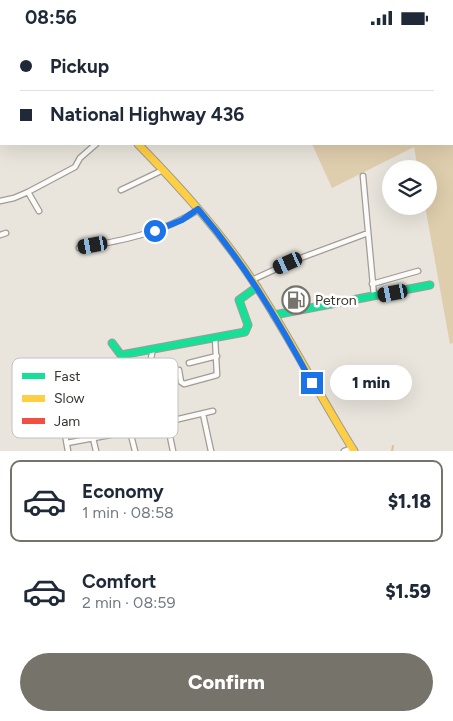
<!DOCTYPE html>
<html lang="en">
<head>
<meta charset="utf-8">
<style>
  body { margin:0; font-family:Figtree,sans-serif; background:#f2f2f3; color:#1f2937; height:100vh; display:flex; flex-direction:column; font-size:19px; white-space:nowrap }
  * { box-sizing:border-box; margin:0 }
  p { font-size:16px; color:#747a83 }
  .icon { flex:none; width:28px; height:28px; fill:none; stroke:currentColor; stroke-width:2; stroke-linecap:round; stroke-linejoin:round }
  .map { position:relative; height:416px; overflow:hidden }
  .side { display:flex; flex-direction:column; background:#fff; flex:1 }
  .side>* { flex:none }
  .banner { position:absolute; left:0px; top:0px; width:454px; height:110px; box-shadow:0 5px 20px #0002; display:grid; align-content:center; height:110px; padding:0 20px; background:#fff }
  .buttons { position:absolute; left:382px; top:125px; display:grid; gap:10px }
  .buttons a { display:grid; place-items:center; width:55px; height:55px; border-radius:50%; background:#fff; box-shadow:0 5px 20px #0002; font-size:25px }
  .end { position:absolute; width:22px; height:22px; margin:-11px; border:6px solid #1a73e8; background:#fff; box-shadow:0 0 0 2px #fff }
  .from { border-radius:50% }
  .bubble { position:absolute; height:35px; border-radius:18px; background:#fff; box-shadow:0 5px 20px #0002; font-size:16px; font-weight:800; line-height:35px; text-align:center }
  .car { position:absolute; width:15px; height:30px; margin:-15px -8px; border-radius:6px; box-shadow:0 0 4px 1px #0007; background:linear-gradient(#222 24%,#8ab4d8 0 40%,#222 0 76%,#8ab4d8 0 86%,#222 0) }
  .banner b { display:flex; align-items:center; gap:18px; height:48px; font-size:19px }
  .banner b+b { border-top:1px solid #e0e1e3 }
  .banner i { width:12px; height:12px; background:#1f2937 }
  ul { padding:9px 0 0; list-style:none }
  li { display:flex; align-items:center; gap:15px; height:82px; margin:0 10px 8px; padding:0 10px; border:2px solid transparent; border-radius:10px }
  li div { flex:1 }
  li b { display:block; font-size:19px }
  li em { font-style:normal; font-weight:800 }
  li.active { border-color:#76736b }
  li>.icon { width:45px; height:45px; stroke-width:1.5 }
  .button { display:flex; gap:10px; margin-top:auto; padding:10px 20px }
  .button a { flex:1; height:58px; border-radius:30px; background:#76736b; color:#fff; font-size:20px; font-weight:800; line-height:58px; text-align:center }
  .status { display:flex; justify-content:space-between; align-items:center; height:35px; padding:0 25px; background:#fff; direction:ltr }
  .status svg { height:14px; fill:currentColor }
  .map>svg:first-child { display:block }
  .green { fill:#dfcead }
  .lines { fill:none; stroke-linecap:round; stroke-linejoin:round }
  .stream { stroke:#dec389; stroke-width:2 }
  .street-casing { stroke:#a09c96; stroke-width:7 }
  .fast-casing { stroke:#a09c96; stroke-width:9 }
  .slow-casing { stroke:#a09c96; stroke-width:9 }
  .jam-casing { stroke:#a09c96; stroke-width:9 }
  .street { stroke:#fcfbfa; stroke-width:4.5 }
  .fast { stroke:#16e098; stroke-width:7 }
  .slow { stroke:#ffcf43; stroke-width:7 }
  .jam { stroke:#f24e42; stroke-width:7 }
  .route { stroke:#1a73e8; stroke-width:6 }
  .labels { text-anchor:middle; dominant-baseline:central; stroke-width:5; stroke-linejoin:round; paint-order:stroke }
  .poi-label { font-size:14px; fill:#38352e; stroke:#fff; text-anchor:start }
  .key { fill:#fff; stroke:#c3c2c0; stroke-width:1 }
  .key-label { font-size:14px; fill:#38352e }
</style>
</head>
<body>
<div class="status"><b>08:56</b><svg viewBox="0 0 49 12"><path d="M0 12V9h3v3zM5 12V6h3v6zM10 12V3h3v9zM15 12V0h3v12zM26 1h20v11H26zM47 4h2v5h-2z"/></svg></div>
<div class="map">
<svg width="453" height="416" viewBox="0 0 453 416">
  <rect width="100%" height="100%" fill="#e9e5dc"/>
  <path class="green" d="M265 0H453V308L450 309 425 171H429V134H418L414 112 332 153 312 109H452V1Z"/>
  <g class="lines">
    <path class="stream" d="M392 416 393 411"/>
    <g class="street-casing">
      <path id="street" d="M363 141 374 261
        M121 155 163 135
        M28 157 39 176
        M0 166 14 163 28 157 75 132 80 123 96 109
        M0 200 6 198
        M79 213C120 206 163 198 198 175
        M252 245 298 224 368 198
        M372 249 418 236
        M153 314 150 328 143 340 154 390
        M189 328 217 321
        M170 336 179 335 181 347 184 349 217 340 215 303
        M99 349 110 400
        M203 379 211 416
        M167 387 173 416
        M130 396 135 416
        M93 403 96 416
        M67 408 110 400 213 376
        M68 416 58 361 60 357 143 340
        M344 416 352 413"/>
    </g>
    <g class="fast-casing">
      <path id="fast" d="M16 0 17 1
        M70 1 71 0
        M0 76 1 75
        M0 86 1 85
        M0 97 1 96
        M274 280 430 250
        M112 308 121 320 245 297 248 290 239 265 257 252"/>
    </g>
    <g class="slow-casing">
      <path id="slow" d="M60 1 61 0
        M77 1 78 0
        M0 66 1 65
        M138 109C180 152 220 196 253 246 289 301 319 360 354 416"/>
    </g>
    <g class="jam-casing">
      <path id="jam" d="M54 1 55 0"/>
    </g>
    <use href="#street" class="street"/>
    <use href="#fast" class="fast"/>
    <use href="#slow" class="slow"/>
    <use href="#jam" class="jam"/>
  </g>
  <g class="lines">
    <path class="route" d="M155 196 182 185 198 174C244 228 279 286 312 348"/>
  </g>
  <defs>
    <g id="fuel-ring" transform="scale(1.4375)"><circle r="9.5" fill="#fff" stroke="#76736b" stroke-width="1.5"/><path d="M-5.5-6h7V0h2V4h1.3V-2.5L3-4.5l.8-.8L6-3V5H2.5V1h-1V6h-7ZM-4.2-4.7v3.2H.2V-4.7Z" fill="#76736b"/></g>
  </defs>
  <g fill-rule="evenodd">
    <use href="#fuel-ring" x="296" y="265"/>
  </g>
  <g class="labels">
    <g class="poi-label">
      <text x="315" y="265">Petron</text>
    </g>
  </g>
  <rect x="12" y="323" width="166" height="80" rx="8" class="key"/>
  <rect x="22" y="338" width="23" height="6" fill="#16e098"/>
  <rect x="22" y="360" width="23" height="7" fill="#ffcf43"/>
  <rect x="22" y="383" width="23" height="6" fill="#f24e42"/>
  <g class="key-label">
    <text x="54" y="346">Fast</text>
    <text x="54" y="368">Slow</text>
    <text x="54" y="391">Jam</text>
  </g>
</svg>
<div class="buttons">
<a><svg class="icon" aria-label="layers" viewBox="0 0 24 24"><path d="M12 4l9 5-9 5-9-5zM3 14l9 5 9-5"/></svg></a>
</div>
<i class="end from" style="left:155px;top:196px"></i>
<i class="end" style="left:312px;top:348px"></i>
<div class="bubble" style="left:330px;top:330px;width:82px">1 min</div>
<i class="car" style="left:93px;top:210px;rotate:260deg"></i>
<i class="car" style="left:288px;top:228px;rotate:246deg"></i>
<i class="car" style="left:393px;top:258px;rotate:259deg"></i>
<div class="banner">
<b><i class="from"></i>Pickup</b>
<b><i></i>National Highway 436</b>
</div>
</div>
<section class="side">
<ul>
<li class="active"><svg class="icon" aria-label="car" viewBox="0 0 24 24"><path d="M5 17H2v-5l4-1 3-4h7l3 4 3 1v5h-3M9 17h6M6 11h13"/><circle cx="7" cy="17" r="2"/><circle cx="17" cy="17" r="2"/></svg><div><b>Economy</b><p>1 min · 08:58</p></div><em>$1.18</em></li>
<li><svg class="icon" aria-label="car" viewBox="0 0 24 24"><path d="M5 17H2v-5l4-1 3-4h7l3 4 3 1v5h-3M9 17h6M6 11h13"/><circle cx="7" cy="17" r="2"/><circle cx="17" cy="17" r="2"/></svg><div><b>Comfort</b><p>2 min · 08:59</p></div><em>$1.59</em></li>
</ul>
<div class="button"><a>Confirm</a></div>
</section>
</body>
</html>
